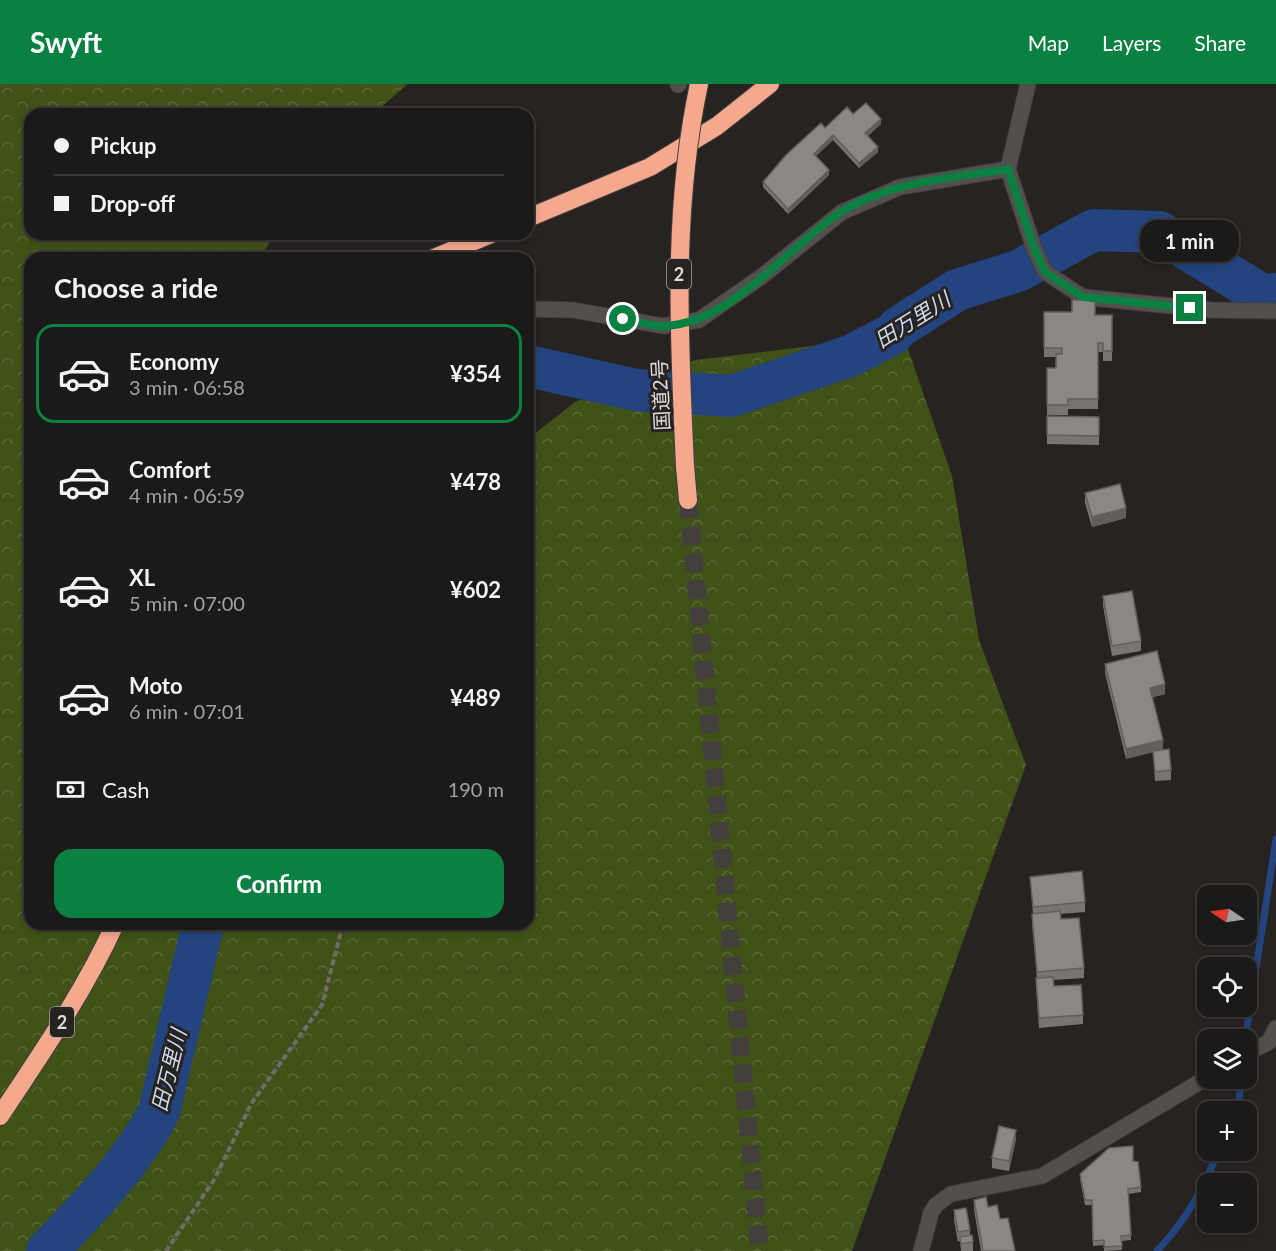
<!DOCTYPE html>
<html lang="en">
<head>
<meta charset="utf-8">
<style>
  body { margin:0; font-family:Lato,"Noto Sans JP",sans-serif; background:#252322; color:#f1f3f6; height:100vh; display:flex; flex-direction:column; font-size:22px; white-space:nowrap }
  * { box-sizing:border-box; margin:0 }
  p { font-size:20px; color:#a0a1a2 }
  .icon { flex:none; width:33px; height:33px; fill:none; stroke:currentColor; stroke-width:2; stroke-linecap:round; stroke-linejoin:round }
  .map { position:relative; flex:1; overflow:hidden }
  .details { position:absolute; left:24px; top:168px; width:510px; height:678px; display:flex; flex-direction:column; background:#1c1a19; border-radius:18px; box-shadow:0 3px 9px #0003,0 0 0 2px #3a3838 }
  .details>* { flex:none }
  .guide { position:absolute; left:24px; top:24px; width:510px; height:132px; border-radius:18px; box-shadow:0 3px 9px #0003,0 0 0 2px #3a3838; display:grid; align-content:center; height:132px; padding:0 30px; background:#1c1a19 }
  .needle { width:39px; rotate:283deg }
  .fabs { position:absolute; left:1197px; top:801px; display:grid; gap:12px }
  .fabs a { display:grid; place-items:center; width:60px; height:60px; border-radius:12px; background:#1c1a19; box-shadow:0 3px 9px #0003,0 0 0 2px #3a3838; font-size:30px }
  .end { position:absolute; width:27px; height:27px; margin:-14px; border:8px solid #0b8043; background:#fff; box-shadow:0 0 0 3px #fff }
  .from { border-radius:50% }
  .bubble { position:absolute; height:42px; border-radius:18px; background:#1c1a19; box-shadow:0 3px 9px #0003,0 0 0 2px #3a3838; font-size:20px; font-weight:700; line-height:42px; text-align:center }
  .guide b { display:flex; align-items:center; gap:21px; height:57px; font-size:22px }
  .guide b+b { border-top:2px solid #3a3838 }
  .guide i { width:15px; height:15px; background:#f1f3f6 }
  ul { padding:0; list-style:none }
  li { display:flex; align-items:center; gap:18px; height:99px; margin:0 12px 9px; padding:0 18px; border:3px solid transparent; border-radius:18px }
  li div { flex:1 }
  li b { display:block; font-size:22px }
  li em { font-style:normal; font-weight:700 }
  li.on { border-color:#0b8043 }
  li>.icon { width:54px; height:54px; stroke-width:1.5 }
  h2 { padding:0 30px; font-size:27px; line-height:72px }
  .pay { display:flex; align-items:center; gap:15px; height:66px; padding:0 30px; font-size:22px }
  .pay p { margin-inline-start:auto }
  .action { display:flex; gap:12px; margin-top:auto; padding:12px 30px }
  .action a { flex:1; height:69px; border-radius:18px; background:#0b8043; color:#fff; font-size:24px; font-weight:700; line-height:69px; text-align:center }
  header { display:flex; align-items:center; gap:36px; box-sizing:border-box; height:84px; padding:0 30px; background:#0b8043; color:#fff }
  header strong { font-size:28px }
  nav { display:flex; gap:33px; margin-inline-start:auto; font-size:21px }
  .map>svg:first-child { display:block }
  .forest { fill:url(#forest-crowns) }
  .lines { fill:none; stroke-linecap:round; stroke-linejoin:round }
  .stream { stroke:#23447f; stroke-width:7 }
  .river { stroke:#23447f; stroke-width:42 }
  .highway-tunnel { stroke:#423f3d; stroke-width:18; stroke-dasharray:18 9; stroke-linecap:butt }
  .minor-casing { stroke:#413e3d; stroke-width:17 }
  .highway-casing { stroke:#413e3d; stroke-width:20 }
  .path { stroke:#6f6c6b; stroke-width:4; stroke-dasharray:6 3; stroke-linecap:butt }
  .minor { stroke:#534f4d; stroke-width:15 }
  .highway { stroke:#f4a88e; stroke-width:18 }
  .highway-bridge-casing { stroke:#413e3d; stroke-width:20; stroke-linecap:butt }
  .highway-bridge { stroke:#f4a88e; stroke-width:18 }
  .wall { fill:#787472 }
  .shaded-wall { fill:#625e5d }
  .building { fill:#8c8785; stroke:#625e5d; stroke-width:1.5 }
  .route { stroke:#0b8043; stroke-width:8 }
  .labels { text-anchor:middle; dominant-baseline:central; stroke-width:6; stroke-linejoin:round; paint-order:stroke }
  .shield { fill:#262321; stroke:#a8a5a4; stroke-width:1.5 }
  .shield-label { font-size:18px; font-weight:bold; fill:#dfdddc }
  .street-label { font-size:20px; fill:#dfdddc; stroke:#262321 }
  .water-label { font-size:21px; font-style:italic; fill:#d1dbee; stroke:#262321 }
</style>
</head>
<body>
<header>
<strong>Swyft</strong>
<nav><a>Map</a><a>Layers</a><a>Share</a></nav>
</header>
<div class="map">
<svg width="1276" height="1167" viewBox="0 0 1276 1167">
  <defs>
    <pattern id="forest-crowns" width="20" height="18" patternUnits="userSpaceOnUse" patternTransform="scale(1.5)"><rect width="20" height="18" fill="#405217"/><path d="M2 6a3 3 0 1 1 6 0M12 15a3 3 0 1 1 6 0" fill="none" stroke="#5b6a38"/></pattern>
  </defs>
  <rect width="100%" height="100%" fill="#262321"/>
  <path class="forest" d="M0 0H408L373 30H30V150H275L260 174H30V840H528V355L575 318 696 276 903 251 952 392 979 556 1026 681 852 1167H0Z"/>
  <g class="lines">
    <path class="stream" d="M1245 956 1276 755
      M1235 1028 1239 1017 1241 994
      M1157 1167C1187 1135 1202 1107 1219 1066"/>
    <path class="river" d="M528 282 636 306 731 312 850 272 893 250 899 243 957 206 1018 187 1094 146 1159 148 1262 211 1276 210
      M47 1167C88 1124 131 1081 159 1028L203 840"/>
    <path class="highway-tunnel" d="M688 416 760 1167"/>
    <g class="minor-casing">
      <path id="minor" d="M1028 0 1008 85 1034 164 1045 188 1083 213 1211 226 1276 227
        M678 1 679 0
        M528 225 573 226 663 242 699 236 761 193 842 128 900 103 1008 85
        M1246 970 1269 958 1276 944
        M921 1167 931 1129 936 1121 951 1110 1042 1092 1208 993"/>
    </g>
    <g class="highway-casing">
      <path id="highway" d="M528 134 650 83 717 42 770 0
        M434 174 491 150
        M685 382 688 416
        M0 1032C41 970 84 908 115 840"/>
    </g>
    <path class="path" d="M166 1167 214 1096 251 1020 322 921 343 840"/>
    <use href="#minor" class="minor"/>
    <use href="#highway" class="highway"/>
    <g class="highway-bridge-casing">
      <path id="highway-bridge" d="M685 382C679 254 672 126 699 0"/>
    </g>
    <use href="#highway-bridge" class="highway-bridge"/>
  </g>
  <path class="wall" d="M881 40 868 52 878 68 859 84 833 56 816 72 829 91 788 130 763 103V98L825 44Z
    M1044 228 1095 231H1112V277H1103V268H1098V325H1068V331H1047V284H1056V273H1044Z
    M1047 332 1099 333V361L1047 360Z
    M1085 409 1126 434 1092 443 1085 419Z
    M1103 512 1141 557V567L1112 572 1103 522Z
    M1105 580 1165 610 1153 613 1163 665 1171 686V696L1155 697 1153 668 1126 675 1105 589Z
    M1030 793 1085 818V828L1060 830 1061 835 1084 884V894L1053 896 1054 902 1083 931V940L1039 944 1036 903 1037 894 1032 840V830H1033Z
    M1016 1055 1009 1087 992 1084V1074Z
    M1133 1077 1141 1103V1108L1128 1110 1131 1156 1121 1157 1122 1166 1104 1167V1161L1093 1162 1092 1121H1085L1080 1095V1090Z
    M974 1116 988 1123 1000 1135 1015 1167H981L974 1126Z
    M954 1126 970 1146V1151L973 1158V1167H961L960 1157 958 1158 954 1136Z"/>
  <path class="shaded-wall" d="M881 35V40L865 54V49Z
    M833 51V56L814 74V70Z
    M878 63V68L859 84V79Z
    M829 86V91L788 130V125Z
    M1126 424V434L1092 443V433Z
    M1165 600V610L1150 614V604Z
    M1163 656V665L1126 675V665Z
    M1016 1046V1055L1009 1087V1077Z"/>
  <path class="building" d="M866 19 881 35 865 49 878 63 859 79 833 51 814 70 829 86 788 125 763 98 786 71 821 39 825 44 847 23 853 30Z
    M1072 216H1095V231H1112V267H1103V259H1098V315H1068V321H1047V284H1056V270H1062V264H1044V228H1072Z
    M1047 332 1099 333V352L1047 351Z
    M1120 400 1126 424 1092 433 1085 409Z
    M1132 507 1141 557 1112 562 1103 512Z
    M1157 567 1165 600 1150 604 1163 656 1126 665 1105 580Z
    M1169 665 1171 686 1155 688 1153 667Z
    M1082 787 1085 818 1033 823 1030 793Z
    M1060 827 1061 835 1079 834 1084 884 1037 888 1032 830Z
    M1053 893 1054 902 1081 901 1083 931 1039 934 1036 894Z
    M999 1042 1016 1046 1009 1077 992 1074Z
    M1133 1062V1077L1138 1078 1141 1103 1128 1105 1131 1151 1121 1152 1122 1162 1104 1163V1156L1093 1157 1092 1116H1085L1080 1090 1109 1064Z
    M986 1113 988 1123 997 1121 1000 1135 1008 1134 1015 1167H983L974 1116Z
    M966 1124 970 1146 958 1148 954 1126Z
    M972 1151 973 1158 961 1160 960 1153Z"/>
  <g class="lines">
    <path class="route" d="M623 235C636 237 650 242 663 242 732 240 787 163 841 128 890 97 952 94 1008 85L1034 164 1045 188 1083 213 1190 224"/>
  </g>
  <g class="labels">
    <g class="shield">
      <rect x="667" y="175" width="24" height="30" rx="4.5"/>
      <rect x="50" y="923" width="24" height="30" rx="4.5"/>
    </g>
    <g class="shield-label">
      <text x="679" y="190">2</text>
      <text x="62" y="938">2</text>
    </g>
    <g class="street-label">
      <text transform="translate(660 311) rotate(-93)">国道2号</text>
    </g>
    <g class="water-label">
      <text transform="translate(912 235) rotate(-32)">田万里川</text>
      <text transform="translate(168 986) rotate(-76)">田万里川</text>
    </g>
  </g>
</svg>
<div class="fabs">
<a><svg class="needle" viewBox="-14 -14 28 28"><path d="M0-13l5 13h-10z" fill="#e53935"/><path d="M0 13l5-13h-10z" fill="#a0a1a2"/></svg></a>
<a><svg class="icon" aria-label="locate" viewBox="0 0 24 24"><circle cx="12" cy="12" r="6"/><path d="M12 2v4M12 18v4M2 12h4M18 12h4"/></svg></a>
<a><svg class="icon" aria-label="layers" viewBox="0 0 24 24"><path d="M12 4l9 5-9 5-9-5zM3 14l9 5 9-5"/></svg></a>
<a>+</a>
<a>−</a>
</div>
<i class="end from" style="left:623px;top:235px"></i>
<i class="end" style="left:1190px;top:224px"></i>
<div class="bubble" style="left:1140px;top:136px;width:99px">1 min</div>
<div class="guide">
<b><i class="from"></i>Pickup</b>
<b><i></i>Drop-off</b>
</div>
<section class="details">
<h2>Choose a ride</h2>
<ul>
<li class="on"><svg class="icon" aria-label="car" viewBox="0 0 24 24"><path d="M5 17H2v-5l4-1 3-4h7l3 4 3 1v5h-3M9 17h6M6 11h13"/><circle cx="7" cy="17" r="2"/><circle cx="17" cy="17" r="2"/></svg><div><b>Economy</b><p>3 min · 06:58</p></div><em>¥354</em></li>
<li><svg class="icon" aria-label="car" viewBox="0 0 24 24"><path d="M5 17H2v-5l4-1 3-4h7l3 4 3 1v5h-3M9 17h6M6 11h13"/><circle cx="7" cy="17" r="2"/><circle cx="17" cy="17" r="2"/></svg><div><b>Comfort</b><p>4 min · 06:59</p></div><em>¥478</em></li>
<li><svg class="icon" aria-label="car" viewBox="0 0 24 24"><path d="M5 17H2v-5l4-1 3-4h7l3 4 3 1v5h-3M9 17h6M6 11h13"/><circle cx="7" cy="17" r="2"/><circle cx="17" cy="17" r="2"/></svg><div><b>XL</b><p>5 min · 07:00</p></div><em>¥602</em></li>
<li><svg class="icon" aria-label="car" viewBox="0 0 24 24"><path d="M5 17H2v-5l4-1 3-4h7l3 4 3 1v5h-3M9 17h6M6 11h13"/><circle cx="7" cy="17" r="2"/><circle cx="17" cy="17" r="2"/></svg><div><b>Moto</b><p>6 min · 07:01</p></div><em>¥489</em></li>
</ul>
<div class="pay"><svg class="icon" aria-label="cash" viewBox="0 0 24 24"><path d="M3 7h18v10H3z"/><circle cx="12" cy="12" r="2"/></svg>Cash<p>190 m</p></div>
<div class="action"><a>Confirm</a></div>
</section>
</div>
</body>
</html>
